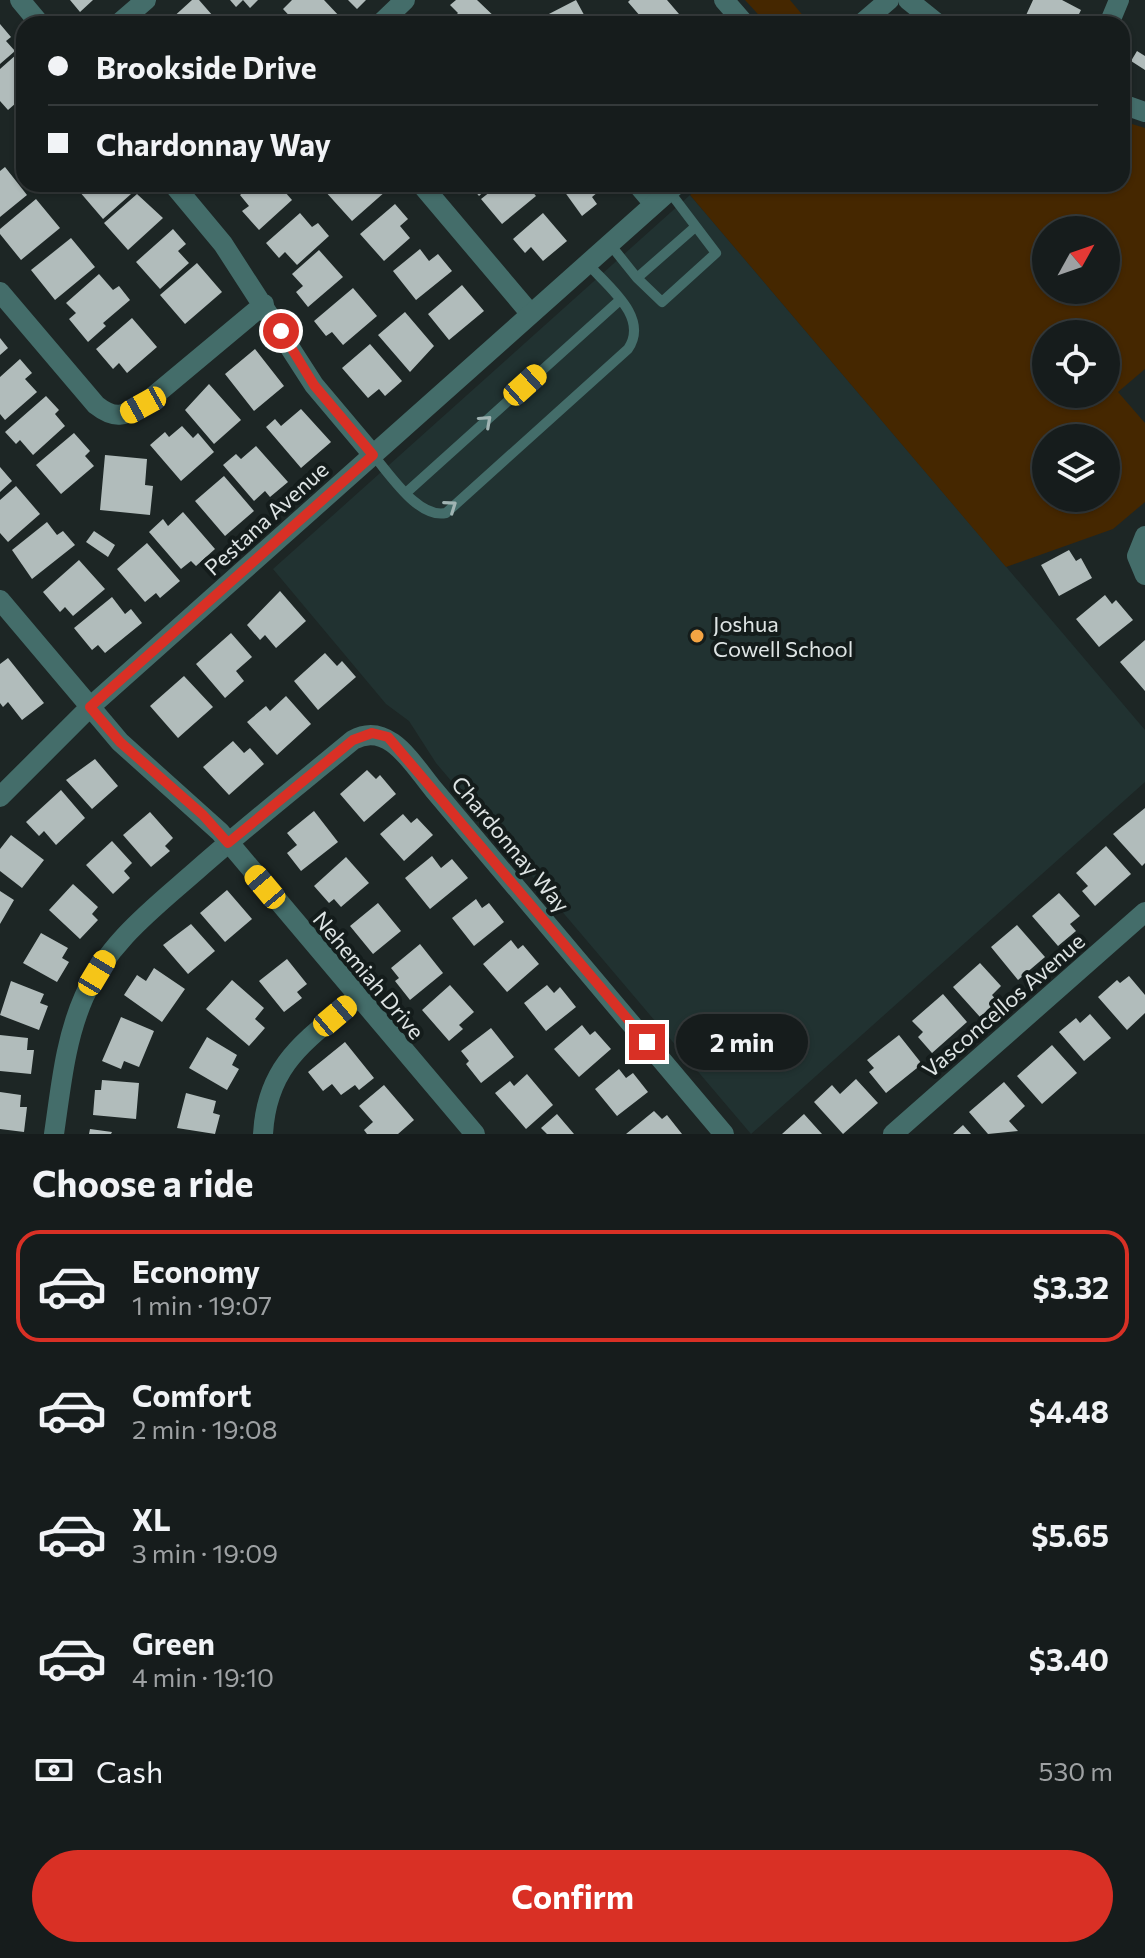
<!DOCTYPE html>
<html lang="en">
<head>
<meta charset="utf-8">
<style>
  body { margin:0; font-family:Commissioner,sans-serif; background:#1f2525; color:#f1f3f6; height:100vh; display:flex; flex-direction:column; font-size:30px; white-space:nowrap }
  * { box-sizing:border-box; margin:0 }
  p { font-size:26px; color:#9ea1a3 }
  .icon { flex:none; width:44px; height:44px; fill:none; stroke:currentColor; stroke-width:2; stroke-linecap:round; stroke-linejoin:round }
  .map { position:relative; height:1134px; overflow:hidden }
  .sheet { display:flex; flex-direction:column; background:#161c1c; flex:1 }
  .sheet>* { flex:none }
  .top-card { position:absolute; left:16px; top:16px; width:1114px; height:176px; border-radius:24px; box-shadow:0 2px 6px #0004,0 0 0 2px #353a3b; display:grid; align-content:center; height:176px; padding:0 32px; background:#161c1c }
  .needle { width:52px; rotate:50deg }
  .controls { position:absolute; left:1032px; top:216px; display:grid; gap:16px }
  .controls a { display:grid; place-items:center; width:88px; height:88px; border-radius:50%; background:#161c1c; box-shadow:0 2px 6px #0004,0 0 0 2px #353a3b; font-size:40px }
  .end { position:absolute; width:36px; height:36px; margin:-18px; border:10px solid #d93025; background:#fff; box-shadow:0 0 0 4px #fff }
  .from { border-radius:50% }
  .bubble { position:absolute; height:56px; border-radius:28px; background:#161c1c; box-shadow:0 2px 6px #0004,0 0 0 2px #353a3b; font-size:26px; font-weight:700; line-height:56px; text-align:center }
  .car { position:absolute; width:24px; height:48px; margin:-24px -12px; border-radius:10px; box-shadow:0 0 6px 2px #0007; background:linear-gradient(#f5c518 24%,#345 0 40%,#f5c518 0 76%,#345 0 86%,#f5c518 0) }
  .top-card b { display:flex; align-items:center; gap:28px; height:76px; font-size:30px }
  .top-card b+b { border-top:2px solid #353a3b }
  .top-card i { width:20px; height:20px; background:#f1f3f6 }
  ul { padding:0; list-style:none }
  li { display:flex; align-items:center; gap:24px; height:112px; margin:0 16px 12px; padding:0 16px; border:4px solid transparent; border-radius:24px }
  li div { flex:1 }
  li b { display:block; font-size:30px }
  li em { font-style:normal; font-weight:700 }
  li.selected { border-color:#d93025 }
  li>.icon { width:72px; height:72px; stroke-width:1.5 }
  h2 { padding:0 32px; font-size:36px; line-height:96px }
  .pay { display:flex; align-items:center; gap:20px; height:88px; padding:0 32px; font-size:30px }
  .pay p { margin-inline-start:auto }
  .cta { display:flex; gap:16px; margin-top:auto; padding:16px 32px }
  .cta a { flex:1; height:92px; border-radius:48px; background:#d93025; color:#fff; font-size:32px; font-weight:700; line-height:92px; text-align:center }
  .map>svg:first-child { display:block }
  .built { fill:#213231 }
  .park { fill:#452700; fill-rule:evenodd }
  .building { fill:#b1bcbb }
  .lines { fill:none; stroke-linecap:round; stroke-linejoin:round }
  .service { stroke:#446d6a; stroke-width:10 }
  .minor { stroke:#446d6a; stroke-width:20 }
  .tertiary { stroke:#446d6a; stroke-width:20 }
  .oneway { stroke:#a0b4b3 }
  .route { stroke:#d93025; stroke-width:10 }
  .poi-dot { fill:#f4a443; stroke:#141c1b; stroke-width:3 }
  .labels { text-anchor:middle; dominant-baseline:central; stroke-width:8; stroke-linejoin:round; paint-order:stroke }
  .street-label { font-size:22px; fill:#dee4e4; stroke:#141c1b }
  .poi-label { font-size:22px; fill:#dee4e4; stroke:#141c1b; text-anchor:start }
</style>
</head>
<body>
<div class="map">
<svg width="1145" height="1134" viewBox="0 0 1145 1134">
  <rect width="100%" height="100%" fill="#1d2625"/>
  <path class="built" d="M690 195 1145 730V782L751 1134 436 763 409 721 386 704 273 569Z"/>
  <path class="park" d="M745 0H790L810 24H767Z
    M1122 121 1145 128V369L1118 392 1145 423V502L1113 529 1006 567 690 195 702 184H1122ZM1046 230H1106V290H1046ZM1106 334V394H1046V334ZM1106 438V498H1046V438Z"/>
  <path class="building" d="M70 0H93L80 12Z
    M192 0H199L220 24H173L170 20Z
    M230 0H258L250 8 243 0 236 7Z
    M292 0H324L341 18 334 24H297L283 9Z
    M348 0H366L357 9Z
    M456 0H477L499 21 496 24H447L458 13 450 5Z
    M576 0 589 24H549L545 16Z
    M630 0H667L679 14 668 24H647L628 2Z
    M1033 0H1062L1081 10 1074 24H1022Z
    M0 24 11 37 6 41 15 51 0 64Z
    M1137 51 1145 56V70L1131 61Z
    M17 54 24 62V96L8 110 0 101V69Z
    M5 167 27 195 0 217V171Z
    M86 184H122L131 194 103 219 79 191Z
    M252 184H278L292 200 259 230 242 211 249 206 240 195Z
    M332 184H379L386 191 352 221 324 190Z
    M469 184H492L479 196Z
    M500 184H526L536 196 502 224 481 199Z
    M559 184H601L604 187 592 197 597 204 582 216Z
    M137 194 163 218 128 250 104 223Z
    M36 199 60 228 21 260 0 234V229Z
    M395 204 408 219 400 226 410 238 384 261 360 234Z
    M300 213 312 227 318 223 329 236 297 265 285 252 279 258 266 243Z
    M543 213 567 241 543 261 531 247 525 253 513 239Z
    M173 229 186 244 178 251 189 263 160 289 136 262Z
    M71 238 95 267 55 300 31 270Z
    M420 249 429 261 438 254 452 271 416 300 393 271Z
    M319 250 343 277 308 307 296 292 303 286 292 274Z
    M197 263 222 292 185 324 160 295Z
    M99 274 113 290 119 286 130 300 103 323 106 326 88 342 69 319 76 313 66 303Z
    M462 285 484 311 449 340 428 314Z
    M353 288 377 316 343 345 332 332 326 336 314 321Z
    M405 312 434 346 410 372 378 335Z
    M132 318 157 347 127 373 119 363 113 369 96 349Z
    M0 338 8 348 0 355Z
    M370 344 402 381 385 396 379 389 368 398 342 368Z
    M255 349 284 386 254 411 225 374Z
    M20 359 32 373 25 379 37 392 5 420 0 414V377Z
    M209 384 241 420 214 444 185 410Z
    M46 396 59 410 55 414 65 426 33 455 20 440 16 444 5 432Z
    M301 409 331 442 301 468 266 427 275 419 281 426Z
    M182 426 193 438 198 433 214 452 181 481 150 445 165 432 169 437Z
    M74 433 90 451 85 456 94 466 61 494 36 465Z
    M256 446 288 482 270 497 265 491 254 501 223 465 236 454 241 459Z
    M105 455 147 459 145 485 153 486 150 515 100 510Z
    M0 467 12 481 0 492Z
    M224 476 254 511 225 536 195 501Z
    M16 486 40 514 8 542 0 533V500Z
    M183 512 215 549 196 566 191 561 181 569 149 532 163 519 168 526Z
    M47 522 57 535 63 531 75 545 32 579 12 550Z
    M94 531 115 545 108 557 86 542Z
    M147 543 180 581 160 598 156 593 145 602 117 569Z
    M1069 550 1076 561 1081 558 1092 578 1059 596 1041 565Z
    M79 560 105 589 73 616 65 607 60 612 43 592Z
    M280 591 306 621 276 648 265 635 260 640 247 625Z
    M1105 595 1112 604 1116 600 1133 620 1099 647 1076 619Z
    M112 597 125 614 131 609 142 623 105 653 98 645 92 650 74 628Z
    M231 633 252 657 236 671 244 681 225 698 196 664Z
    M1145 640V691L1120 662Z
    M325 653 337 666 342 661 356 677 318 710 294 681Z
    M8 658 44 703 22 720 8 702 3 707 0 703V664Z
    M184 676 213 707 178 738 150 706Z
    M286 696 311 724 277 755 247 722 266 706 270 711Z
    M233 741 244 753 250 748 264 764 229 795 203 767Z
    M95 759 118 786 92 809 66 780Z
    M367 770 376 779 380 775 396 794 364 822 340 794Z
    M61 790 85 818 56 845 44 831 39 836 26 822Z
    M1145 808V863L1142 866 1113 834Z
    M314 811 338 842 301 871 287 853 297 845 287 833Z
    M150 812 173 838 165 846 170 851 151 867 123 835Z
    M403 814 411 823 417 818 433 835 404 861 380 834Z
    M11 835 44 860 22 888 0 871V849Z
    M112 841 132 863 124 871 130 878 113 894 86 865Z
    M1106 846 1131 874 1095 906 1082 891 1088 886 1076 873Z
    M432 856 441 868 452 859 468 878 430 909 405 878Z
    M346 857 369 883 341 907 334 899 329 903 314 886Z
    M73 884 98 907 92 914 98 920 80 939 49 910Z
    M227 890 252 919 225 942 200 913Z
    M0 891 14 900 0 924Z
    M1059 893 1080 916 1070 924 1076 931 1058 946 1032 916Z
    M476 899 482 908 489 903 504 922 474 946 452 918Z
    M378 903 401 931 373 954 350 926Z
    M191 924 215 951 188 974 163 945Z
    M1017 925 1045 957 1018 980 991 947Z
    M41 933 68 948 62 958 69 962 57 982 23 963Z
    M511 940 518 949 523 945 539 964 507 992 483 964Z
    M420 944 443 973 410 1000 395 981 399 978 391 968Z
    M287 959 307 984 297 992 302 998 284 1012 259 981Z
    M980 963 1001 986 992 995 997 1001 980 1017 953 987Z
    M154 968 185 989 162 1022 124 995 137 975 146 981Z
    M1129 976 1145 995V1013L1127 1030 1098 997 1117 980 1120 983Z
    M232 980 264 1008 255 1019 265 1028 249 1046 206 1009Z
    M11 981 44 994 40 1003 48 1006 39 1030 0 1015Z
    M450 985 474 1012 459 1025 463 1029 449 1041 422 1010Z
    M547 985 554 993 560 987 576 1007 546 1031 524 1003Z
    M943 994 967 1022 932 1053 918 1037 923 1032 912 1021Z
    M1090 1014 1111 1038 1084 1061 1059 1032 1076 1018 1080 1023Z
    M121 1017 154 1031 139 1067 124 1061 121 1069 102 1061Z
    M582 1025 590 1035 595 1031 611 1049 579 1077 554 1049Z
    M491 1028 514 1057 481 1083 466 1064 469 1061 461 1051Z
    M0 1035 28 1038 27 1050H34L31 1074 0 1071Z
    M899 1035 922 1064 886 1093 869 1072 874 1068 867 1060Z
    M207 1037 237 1055 232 1065 239 1069 227 1090 189 1068Z
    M345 1042 374 1078 359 1090 355 1085 341 1095 332 1084 323 1091 308 1072Z
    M1052 1045 1077 1073 1042 1104 1017 1076Z
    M619 1069 626 1078 633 1073 648 1092 617 1116 595 1089Z
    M527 1074 553 1105 526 1129 495 1093 510 1081 514 1086Z
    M856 1079 878 1103 843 1134 814 1102 832 1085 840 1094Z
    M102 1080 139 1083 136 1119 93 1115 95 1090H101Z
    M1004 1082 1025 1106 1009 1121 1018 1131 988 1134 969 1112Z
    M384 1085 414 1120 398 1134H367L364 1130 373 1122 359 1106Z
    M0 1092 21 1095 20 1107H27L24 1132 0 1129Z
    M186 1093 216 1101 213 1113 220 1115 215 1134 177 1128Z
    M654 1111 662 1119 667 1115 682 1134H626Z
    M557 1114 574 1134H547L541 1128Z
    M804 1114 822 1134H782Z
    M963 1125 971 1134H953Z
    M90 1129 112 1132 111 1134H89Z"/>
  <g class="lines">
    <path class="service" d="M609 243 637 278 694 228
      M637 278 662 302 716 253 669 191
      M373 455C390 474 418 519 446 513L628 349C650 317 607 286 587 263
      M407 492 620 300"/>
    <path class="minor" d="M20 0 40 24
      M724 0 745 24
      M908 0 938 24
      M118 24 146 0
      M380 24 405 0
      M1109 24 1119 0
      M1122 104 1145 112
      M173 184 223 244 314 385 373 455
      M421 184 530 313
      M637 184 654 204
      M0 292 96 405C115 420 124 416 143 405L264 304
      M1145 536 1137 556 1145 575
      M54 1134C61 1087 65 1040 84 997 107 943 155 907 197 870 248 825 301 783 353 740 389 720 413 765 434 790L724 1134
      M263 1134C267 1063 307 1040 357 998
      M893 1134 1145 912"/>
    <path class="tertiary" d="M861 24 889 0
      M0 600 120 742 220 832 475 1134
      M0 797 90 707 677 184"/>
  </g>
  <defs><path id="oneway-chevron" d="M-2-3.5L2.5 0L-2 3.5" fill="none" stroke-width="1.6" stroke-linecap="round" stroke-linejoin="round" transform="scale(2)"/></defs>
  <g class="oneway">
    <use href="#oneway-chevron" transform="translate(486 421) rotate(-42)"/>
    <use href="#oneway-chevron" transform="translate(451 506) rotate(-35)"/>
  </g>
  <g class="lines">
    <path class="route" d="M281 331 314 385 373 455 90 707 120 742 203 815 228 843 353 740 372 733 388 737 647 1042"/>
  </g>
  <circle class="poi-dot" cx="697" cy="636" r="8"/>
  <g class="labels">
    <g class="street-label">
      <text transform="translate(266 518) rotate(-42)">Pestana Avenue</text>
      <text transform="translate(511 844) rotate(50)">Chardonnay Way</text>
      <text transform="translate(369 975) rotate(50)">Nehemiah Drive</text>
      <text transform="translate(1003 1005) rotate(-41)">Vasconcellos Avenue</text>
    </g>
    <g class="poi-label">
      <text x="713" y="623">Joshua<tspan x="713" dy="25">Cowell School</tspan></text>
    </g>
  </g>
</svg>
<div class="controls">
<a><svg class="needle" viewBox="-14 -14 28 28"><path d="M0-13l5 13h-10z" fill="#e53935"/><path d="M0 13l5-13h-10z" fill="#9ea1a3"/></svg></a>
<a><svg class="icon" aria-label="locate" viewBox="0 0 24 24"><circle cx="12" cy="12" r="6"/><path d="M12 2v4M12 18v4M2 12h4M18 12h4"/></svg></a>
<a><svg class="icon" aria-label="layers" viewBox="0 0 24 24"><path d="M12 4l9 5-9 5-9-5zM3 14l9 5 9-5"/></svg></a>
</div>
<i class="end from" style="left:281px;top:331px"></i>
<i class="end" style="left:647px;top:1042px"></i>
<div class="bubble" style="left:676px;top:1014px;width:132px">2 min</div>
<i class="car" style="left:525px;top:385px;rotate:48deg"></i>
<i class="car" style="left:143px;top:405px;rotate:241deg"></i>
<i class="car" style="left:265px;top:887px;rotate:320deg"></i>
<i class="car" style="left:97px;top:973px;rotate:31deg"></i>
<i class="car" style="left:335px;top:1016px;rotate:50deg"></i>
<div class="top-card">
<b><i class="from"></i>Brookside Drive</b>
<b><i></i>Chardonnay Way</b>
</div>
</div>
<section class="sheet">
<h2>Choose a ride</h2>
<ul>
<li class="selected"><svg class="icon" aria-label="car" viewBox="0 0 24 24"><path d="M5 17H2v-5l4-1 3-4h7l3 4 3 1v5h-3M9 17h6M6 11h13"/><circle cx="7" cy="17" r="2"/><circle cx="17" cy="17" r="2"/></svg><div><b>Economy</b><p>1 min · 19:07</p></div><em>$3.32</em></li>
<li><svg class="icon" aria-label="car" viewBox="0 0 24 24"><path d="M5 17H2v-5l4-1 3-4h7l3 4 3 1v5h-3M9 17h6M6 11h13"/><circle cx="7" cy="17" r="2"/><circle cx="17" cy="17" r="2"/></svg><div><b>Comfort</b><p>2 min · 19:08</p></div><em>$4.48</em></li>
<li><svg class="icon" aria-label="car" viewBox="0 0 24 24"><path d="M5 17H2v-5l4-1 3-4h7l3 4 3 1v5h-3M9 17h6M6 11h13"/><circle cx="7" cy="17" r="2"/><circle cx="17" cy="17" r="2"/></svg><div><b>XL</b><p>3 min · 19:09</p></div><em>$5.65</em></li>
<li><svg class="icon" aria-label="car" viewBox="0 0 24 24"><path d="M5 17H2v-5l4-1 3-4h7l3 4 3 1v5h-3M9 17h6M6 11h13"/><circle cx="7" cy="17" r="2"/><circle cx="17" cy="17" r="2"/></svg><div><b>Green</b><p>4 min · 19:10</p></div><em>$3.40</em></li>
</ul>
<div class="pay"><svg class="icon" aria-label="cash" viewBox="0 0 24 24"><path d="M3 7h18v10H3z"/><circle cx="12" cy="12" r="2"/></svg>Cash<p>530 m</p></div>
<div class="cta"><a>Confirm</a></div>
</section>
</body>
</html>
